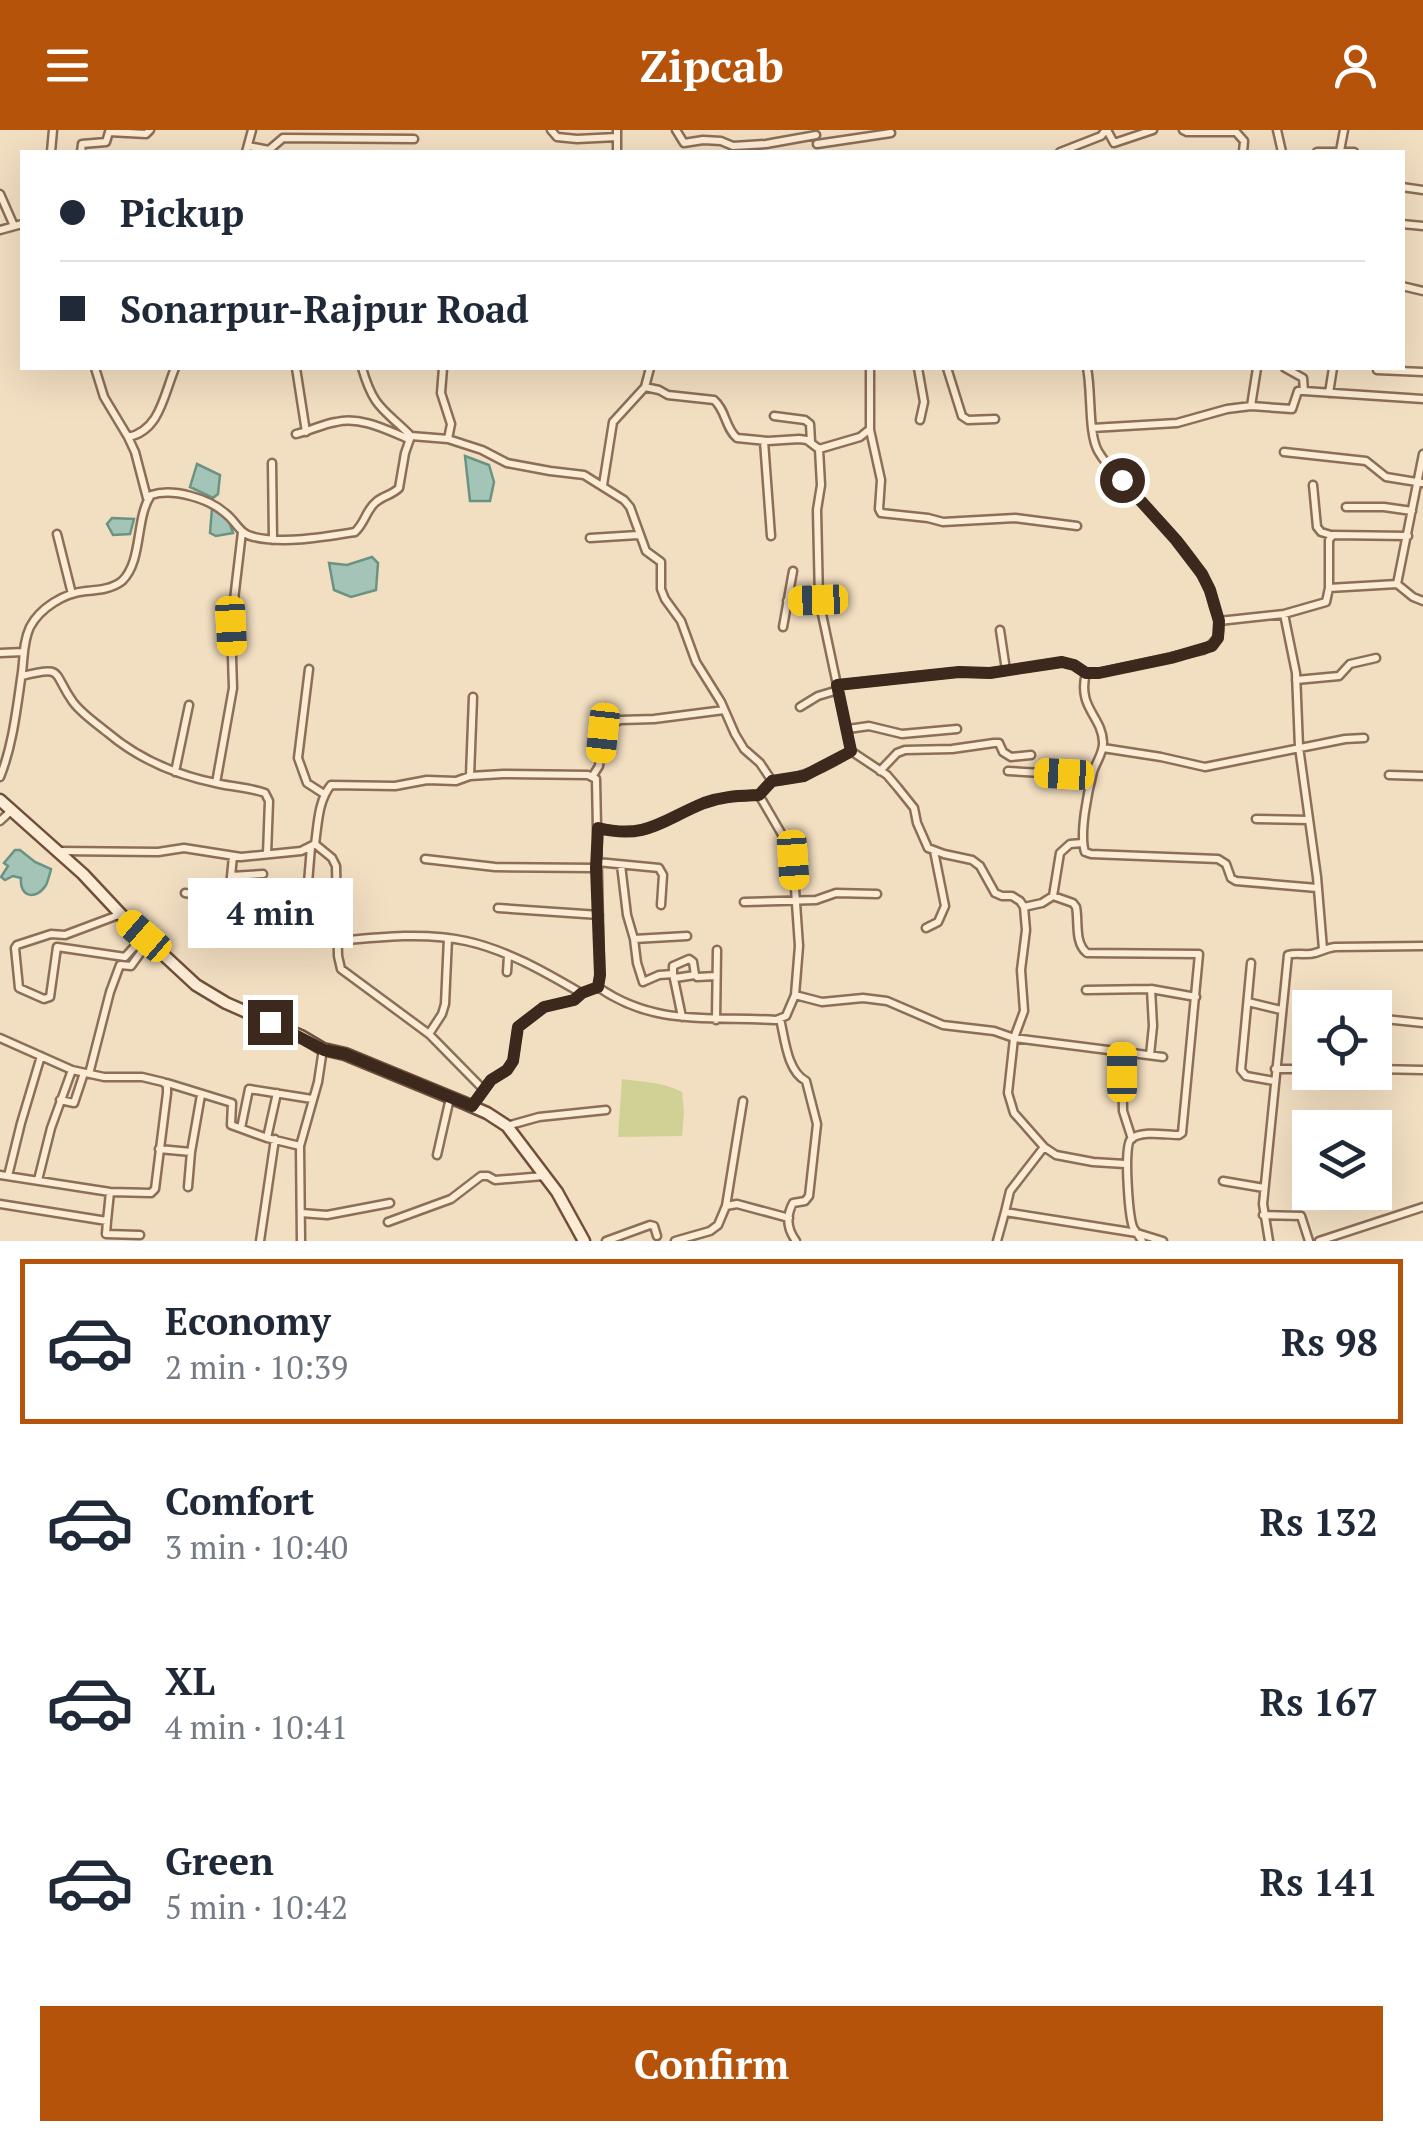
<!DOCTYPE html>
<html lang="en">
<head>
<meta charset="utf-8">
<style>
  body { margin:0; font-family:"PT Serif",serif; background:#f6f6f7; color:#1f2937; height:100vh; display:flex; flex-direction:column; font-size:38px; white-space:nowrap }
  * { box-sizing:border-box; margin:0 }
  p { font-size:32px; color:#747a83 }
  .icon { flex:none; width:55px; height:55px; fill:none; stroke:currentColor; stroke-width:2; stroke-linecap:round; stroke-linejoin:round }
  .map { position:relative; height:1111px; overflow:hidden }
  .details { display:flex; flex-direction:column; background:#fff; flex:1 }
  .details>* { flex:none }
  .banner { position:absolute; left:20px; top:20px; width:1385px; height:220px; border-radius:0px; box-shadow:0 10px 40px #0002; display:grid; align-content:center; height:220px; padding:0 40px; background:#fff }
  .controls { position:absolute; left:1292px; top:860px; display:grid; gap:20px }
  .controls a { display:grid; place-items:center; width:100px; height:100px; border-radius:0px; background:#fff; box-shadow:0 10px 40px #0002; font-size:50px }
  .end { position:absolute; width:45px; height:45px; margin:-22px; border:12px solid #3c281c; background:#fff; box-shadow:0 0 0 5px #fff }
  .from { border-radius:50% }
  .bubble { position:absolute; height:70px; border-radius:0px; background:#fff; box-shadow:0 10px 40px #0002; font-size:32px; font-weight:800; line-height:70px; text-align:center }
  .car { position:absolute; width:30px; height:60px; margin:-30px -15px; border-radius:12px; box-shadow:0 0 8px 2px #0007; background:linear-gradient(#f5c518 24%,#345 0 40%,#f5c518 0 76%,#345 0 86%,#f5c518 0) }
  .banner b { display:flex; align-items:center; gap:35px; height:95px; font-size:38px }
  .banner b+b { border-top:2px solid #e0e1e3 }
  .banner i { width:25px; height:25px; background:#1f2937 }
  ul { padding:18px 0 0; list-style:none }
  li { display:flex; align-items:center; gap:30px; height:165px; margin:0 20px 15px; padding:0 20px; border:5px solid transparent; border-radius:0px }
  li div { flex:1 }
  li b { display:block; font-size:38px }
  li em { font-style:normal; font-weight:800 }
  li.current { border-color:#b45309 }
  li>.icon { width:90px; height:90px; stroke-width:1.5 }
  .cta { display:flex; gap:20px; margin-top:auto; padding:20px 40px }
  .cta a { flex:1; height:115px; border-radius:0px; background:#b45309; color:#fff; font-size:40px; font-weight:800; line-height:115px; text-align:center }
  header { display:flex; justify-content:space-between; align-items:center; height:130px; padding:0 40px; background:#b45309; color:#fff; font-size:45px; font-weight:800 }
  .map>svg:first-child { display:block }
  .green { fill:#d0d194 }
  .water { fill:#a4c4b7; stroke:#6a9384; stroke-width:2.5 }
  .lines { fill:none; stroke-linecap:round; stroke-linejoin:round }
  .minor-casing { stroke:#8d6e57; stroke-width:11 }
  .secondary-casing { stroke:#6f4f3a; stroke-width:15 }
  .minor { stroke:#fcecd5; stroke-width:6 }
  .secondary { stroke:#fcecd5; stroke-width:10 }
  .route { stroke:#3c281c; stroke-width:12 }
</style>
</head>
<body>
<header><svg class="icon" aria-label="menu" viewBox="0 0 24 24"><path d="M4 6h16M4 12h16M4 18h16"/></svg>Zipcab<svg class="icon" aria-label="person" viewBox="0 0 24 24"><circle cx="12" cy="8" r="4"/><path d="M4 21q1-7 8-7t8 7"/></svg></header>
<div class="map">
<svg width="1423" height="1111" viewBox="0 0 1423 1111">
  <rect width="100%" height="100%" fill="#f2dec1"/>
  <path class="green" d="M622 949C642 952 664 952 682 962L684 982 682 1006 618 1007Z"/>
  <path class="water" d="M465 326 489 335 494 352 490 371H470Z
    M197 334 220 345 218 364 213 368 190 357Z
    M212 378 229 391 233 403 216 406 210 403Z
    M112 388 134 389 130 404 113 405 107 394Z
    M372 427 378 433 376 460 351 467 334 460 329 433 347 435Z
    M15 720H20L35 732 51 739C51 740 47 754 46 755 36 771 19 767 21 748L13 746 5 750 1 747 8 736 4 733Z"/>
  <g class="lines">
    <g class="minor-casing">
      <path id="minor" d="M551 0 557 7 577 9 617 7
        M617 0V19
        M676 0 684 13 703 10 721 11 733 16 766 14 816 5
        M1107 0 1114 13 1153 0
        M1183 0 1187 2H1236L1244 11 1243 22
        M1277 0 1282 22
        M817 14 891 3
        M248 16 269 20 283 8 414 9
        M1340 21 1344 0
        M51 22 53 0
        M81 22 82 14 106 12 109 2 146 4 150 0
        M246 22 252 0
        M1060 22 1101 6 1106 0
        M1317 22H1354
        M1402 57 1423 60
        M0 64 14 96
        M1402 94 1423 96
        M0 100 22 94
        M1402 156 1423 161
        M95 238 104 267 128 307 135 322 147 368
        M296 238 306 302
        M362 238C374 279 383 278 411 306
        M443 238 441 263 451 294 448 309
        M918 238 924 272 920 290
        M947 238 962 286 968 290 995 289
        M1285 238 1303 248 1304 261
        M1377 240 1423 242
        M645 257 659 260 668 265 714 270C726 280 725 298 737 308L768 311 799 309 807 310 819 319
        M1329 263 1333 238
        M1251 276 1257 238
        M774 286 805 290 810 294 811 312
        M1092 298 1177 293 1227 279 1251 276 1292 279 1298 261H1304L1423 269
        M870 300 881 350 879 379 881 383 928 388 943 392 1015 388 1077 396
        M296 304C309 301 323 294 336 292 361 286 387 300 409 309
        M128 307C160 301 164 264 175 238
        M764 311 771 406
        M1284 322 1366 331 1386 347 1423 353
        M272 333 273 410
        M603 355 613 292 645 257 650 238
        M1313 355 1317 397 1321 402 1331 405
        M1346 377H1384L1412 381
        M57 404 72 464
        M590 408 638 405
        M1397 454 1423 324
        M1329 458 1397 454 1413 467 1423 471
        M787 471 819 470
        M1284 484 1296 543 1299 617 1317 747 1323 819
        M1219 491 1284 484 1326 472 1329 458V410L1333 405 1408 406
        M783 497 793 441
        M1000 500 1006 540
        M0 523 23 522
        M309 539 298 628 307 653 324 664
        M1086 543C1077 578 1102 586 1103 612 1104 622 1096 632 1093 642 1088 661 1079 704 1085 722L1091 724 1218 729 1226 734 1231 748 1236 751 1317 758
        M22 546C65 535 52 543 73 572 82 584 97 594 108 603 140 630 179 646 220 654 235 657 251 658 265 663L269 671 267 724
        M1296 550 1339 546 1350 534 1376 528
        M837 555 959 542 990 543 1062 532 1074 535 1086 543H1099L1203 520C1221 511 1222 499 1216 482 1213 475 1212 467 1209 460 1195 424 1158 391 1133 363 1121 349 1107 337 1098 321 1088 303 1092 262 1087 238
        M800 577 818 566 838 560
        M848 599 869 596 902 604 957 599
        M1103 618 1161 627 1205 637 1345 609 1364 608
        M880 641 897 623 905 620 952 619 994 613H999L1003 622 1011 627 1031 625
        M1008 641 1092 646
        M175 642 189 575
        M1389 645 1423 646
        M470 646 473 567
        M0 647C13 615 17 576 22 542 24 527 23 512 30 497 40 478 64 463 86 461 98 460 112 459 122 451 143 431 135 388 151 365 173 358 208 368 225 383 236 391 239 404 254 407 284 414 324 407 355 402 365 393 366 380 376 372 383 366 392 365 399 358L405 323 411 306 448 309 482 320 507 333 550 341 584 345 624 370 630 377 646 421 661 432V459L665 469 681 491 696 532 721 572 735 604 744 619 760 633 772 651C802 649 827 637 851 621L819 470 817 380 821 355 819 319 860 307 870 299V238
        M592 647 599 636 603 603 607 597 620 590 654 589 724 580
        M216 653 233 558 231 495 242 402
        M1256 689 1309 690
        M0 691 12 680
        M598 698C648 710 662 690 704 673 723 666 740 666 759 665L772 651
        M315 714 332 728 336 736 338 826 341 839 429 904 484 960
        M57 721 158 722 184 718 241 727 301 721 315 714C318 694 318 671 331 655L395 656 427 650 456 651 470 646 503 644 588 645 596 649 600 845 598 857 581 863 574 870 544 877 518 897 513 931 507 940 491 950 473 976
        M425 729 495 737 597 738
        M597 732 659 738 663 745 661 775
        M621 735 627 785 634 809 687 806
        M231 746 263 744
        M185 763 222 769 229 767 233 726
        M1053 766 1073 773 1076 777C1079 791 1074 813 1087 823L1199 824 1182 1003 1179 1005C1166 1005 1142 1000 1131 1009 1123 1016 1129 1086 1133 1097 1134 1099 1141 1109 1142 1111
        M744 772 816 770 836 763 877 764
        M273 777H306L311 717
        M1024 777 1042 773 1053 766 1060 723 1070 714 1083 713
        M498 778 599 785
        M121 784 65 805 51 804 17 815 15 818 19 858 44 869 50 867 57 817 125 827 143 807
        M926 798 938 792 945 776 934 721
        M634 809 637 833 643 852 659 845 673 844 682 887
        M339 811C379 807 425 802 466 811 507 820 545 842 581 863
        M1251 833 1241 940 1246 946 1274 951
        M507 842 508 826
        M673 844V836L689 829 693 832 695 845 675 848
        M695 845 697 847 716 846
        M598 857C655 897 711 886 776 890L786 886 795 865 799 816 793 730 791 720 759 665
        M1086 860 1151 859 1196 867
        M795 865 822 872 863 868 887 871 943 895 994 901 1014 908 1024 881 1021 840 1026 800 1024 777 1020 771 1012 766H1002L995 763 980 736 972 730 944 724 928 718 917 693 914 678 898 658 887 645 851 621
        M1248 872 1281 880
        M1375 888 1423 893
        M780 889C785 909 787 941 806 951L817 994 809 1066 805 1071 793 1073C786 1086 787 1099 796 1111
        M716 890 717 820
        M429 904 442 884 445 874 448 808
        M0 908 72 940 104 947H142L163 952 167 955V963L155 1059 151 1063 110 1062 0 1045
        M1122 921 1123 981 1132 1009
        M1150 925 1153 896 1151 859
        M1275 939H1310
        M1375 939 1423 940
        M89 944 110 862 120 835 131 836 149 811
        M167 953 232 973 231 995 267 1008
        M277 963 267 1008 300 1016
        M60 970 74 973 84 943
        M507 996 539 987 606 980
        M241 998 249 959 312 969
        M1044 1017 1010 1061 1005 1082 1137 1103 1163 1111
        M159 1019 191 1022 188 1057
        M191 1022 201 965
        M437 1025 450 968
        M1125 1034 1093 1032 1056 1025 1044 1017 1014 983 1008 963 1014 908 1163 927
        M8 1046 21 993 41 926
        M38 1050 51 998 72 940
        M1223 1051 1264 1058
        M0 1074 107 1091 110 1062
        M726 1076 743 971
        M301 1083 327 1085 390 1073
        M1263 1085 1301 1086 1309 1111
        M107 1091 106 1104 140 1105
        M388 1092 451 1069 481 1046H488L495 1050 544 1046
        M260 1111 275 1009
        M301 1111 300 1016 318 952 323 919
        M606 1111 650 1095 654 1096 657 1106
        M675 1111 710 1101 718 1095 726 1076 737 1074 789 1088
        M997 1111 1005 1082
        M1269 1111 1263 1074 1288 825C1297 822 1306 826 1315 823 1322 821 1327 818 1335 817L1423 816
        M1319 1111 1423 1077"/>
    </g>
    <g class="secondary-casing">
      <path id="secondary" d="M0 670 83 744 127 791 196 855 226 873 301 906 323 919 345 924 464 973 487 983 507 996 557 1062 584 1111"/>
    </g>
    <use href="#minor" class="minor"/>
    <use href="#secondary" class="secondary"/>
  </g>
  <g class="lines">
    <path class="route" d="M270 892 324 920 345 924 472 976 491 950 507 940 513 931 518 897 544 877 574 870 582 863 598 857 600 845 596 738 598 698C647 710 662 690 704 673 723 666 739 666 759 665L772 651 804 646 848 623 851 621 837 555 959 542 990 543 1062 532 1074 535 1086 543H1099L1171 528 1212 516 1218 508 1219 491 1210 460 1202 444 1176 410 1122 350"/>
  </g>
</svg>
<div class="controls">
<a><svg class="icon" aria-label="locate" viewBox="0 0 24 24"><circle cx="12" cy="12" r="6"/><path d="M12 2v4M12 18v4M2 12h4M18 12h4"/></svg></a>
<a><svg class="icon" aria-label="layers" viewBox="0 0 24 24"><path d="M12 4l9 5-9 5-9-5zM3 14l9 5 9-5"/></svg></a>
</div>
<i class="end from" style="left:1122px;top:350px"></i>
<i class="end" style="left:270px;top:892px"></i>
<div class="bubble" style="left:188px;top:748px;width:165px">4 min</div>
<i class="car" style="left:818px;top:470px;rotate:268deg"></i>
<i class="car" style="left:231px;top:496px;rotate:177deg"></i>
<i class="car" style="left:603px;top:603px;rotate:186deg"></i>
<i class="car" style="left:1064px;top:644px;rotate:273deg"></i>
<i class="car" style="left:793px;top:730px;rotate:176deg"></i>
<i class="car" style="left:144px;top:806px;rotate:311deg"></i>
<i class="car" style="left:1122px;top:942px;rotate:0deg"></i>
<div class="banner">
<b><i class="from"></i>Pickup</b>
<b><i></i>Sonarpur-Rajpur Road</b>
</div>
</div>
<section class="details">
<ul>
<li class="current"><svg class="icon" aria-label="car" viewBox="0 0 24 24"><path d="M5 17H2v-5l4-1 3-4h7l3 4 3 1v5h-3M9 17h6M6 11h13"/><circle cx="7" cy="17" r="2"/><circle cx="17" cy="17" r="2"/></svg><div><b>Economy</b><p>2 min · 10:39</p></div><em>Rs 98</em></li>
<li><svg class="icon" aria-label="car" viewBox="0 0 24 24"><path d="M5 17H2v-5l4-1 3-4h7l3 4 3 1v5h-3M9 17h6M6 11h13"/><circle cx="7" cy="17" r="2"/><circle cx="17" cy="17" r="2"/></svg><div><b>Comfort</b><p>3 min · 10:40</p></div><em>Rs 132</em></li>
<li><svg class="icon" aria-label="car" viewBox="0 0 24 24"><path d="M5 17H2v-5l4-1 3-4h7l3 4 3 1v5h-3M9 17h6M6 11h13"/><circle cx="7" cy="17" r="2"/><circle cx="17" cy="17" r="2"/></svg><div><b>XL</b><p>4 min · 10:41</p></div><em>Rs 167</em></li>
<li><svg class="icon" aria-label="car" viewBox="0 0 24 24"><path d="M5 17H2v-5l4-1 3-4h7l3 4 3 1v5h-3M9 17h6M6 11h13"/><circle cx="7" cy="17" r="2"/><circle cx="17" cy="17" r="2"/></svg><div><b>Green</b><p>5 min · 10:42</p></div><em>Rs 141</em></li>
</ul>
<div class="cta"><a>Confirm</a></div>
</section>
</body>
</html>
